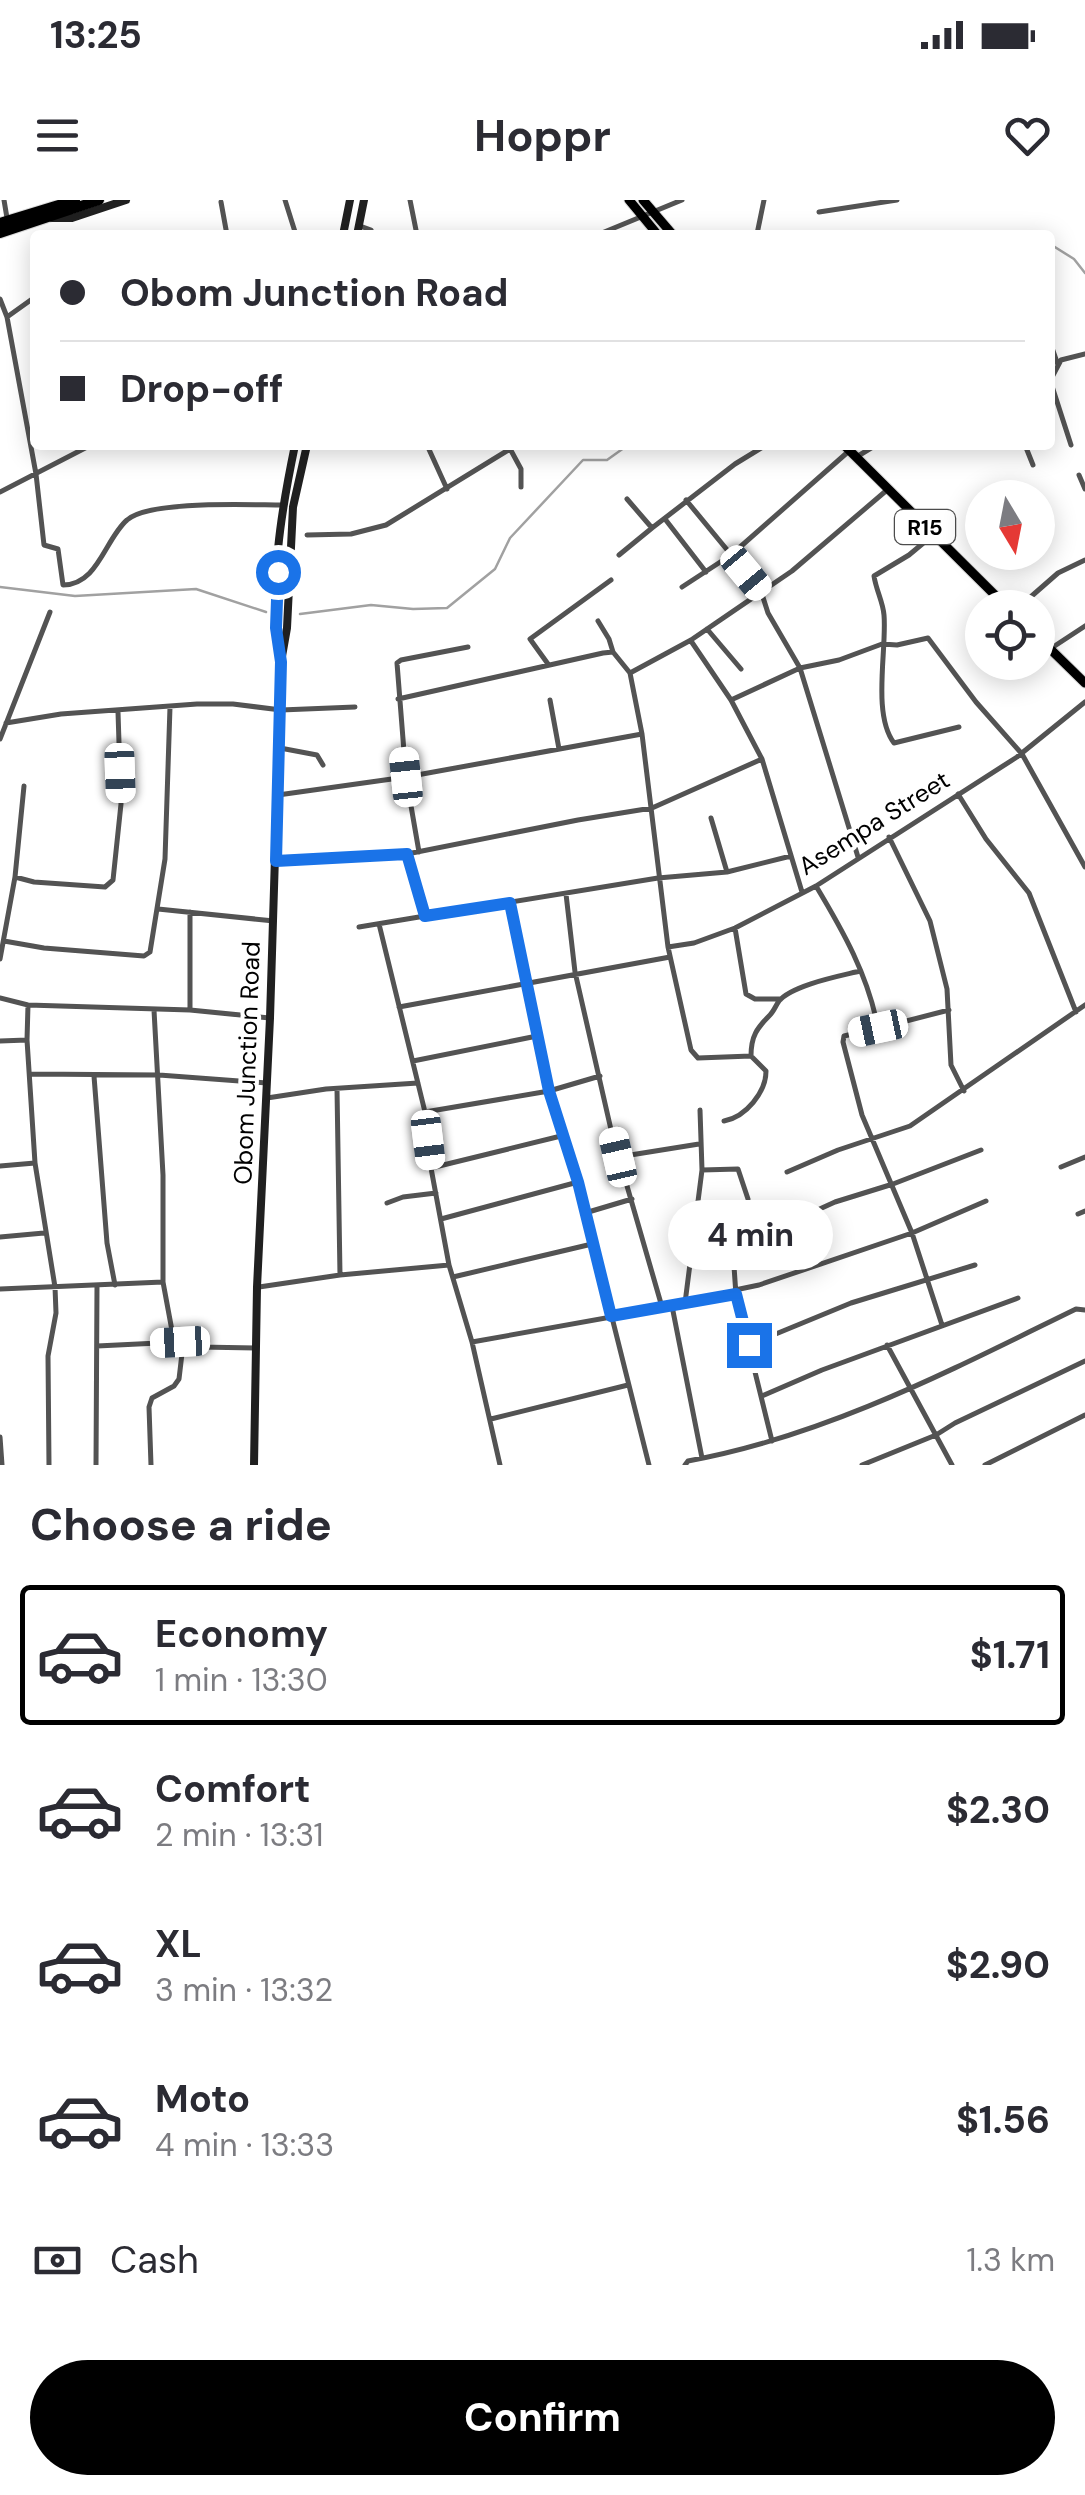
<!DOCTYPE html>
<html lang="en">
<head>
<meta charset="utf-8">
<style>
  body { margin:0; font-family:"DM Sans",sans-serif; background:#f7f7f7; color:#2b2b33; height:100vh; display:flex; flex-direction:column; font-size:38px; white-space:nowrap }
  * { box-sizing:border-box; margin:0 }
  p { font-size:32px; color:#7c7c81 }
  .icon { flex:none; width:55px; height:55px; fill:none; stroke:currentColor; stroke-width:2; stroke-linecap:round; stroke-linejoin:round }
  .map { position:relative; height:1265px; overflow:hidden }
  .side { display:flex; flex-direction:column; background:#fff; flex:1 }
  .side>* { flex:none }
  .guide { position:absolute; left:30px; top:30px; width:1025px; height:220px; border-radius:10px; box-shadow:0 5px 25px #0003; display:grid; align-content:center; height:220px; padding:0 30px; background:#fff }
  .needle { width:65px; rotate:170deg }
  .tools { position:absolute; left:965px; top:280px; display:grid; gap:20px }
  .tools a { display:grid; place-items:center; width:90px; height:90px; border-radius:50%; background:#fff; box-shadow:0 5px 25px #0003; font-size:50px }
  .end { position:absolute; width:45px; height:45px; margin:-22px; border:12px solid #1a73e8; background:#fff; box-shadow:0 0 0 5px #fff }
  .from { border-radius:50% }
  .bubble { position:absolute; height:70px; border-radius:35px; background:#fff; box-shadow:0 5px 25px #0003; font-size:32px; font-weight:700; line-height:70px; text-align:center }
  .car { position:absolute; width:30px; height:60px; margin:-30px -15px; border-radius:12px; box-shadow:0 0 8px 2px #0007; background:linear-gradient(#fff 24%,#345 0 40%,#fff 0 76%,#345 0 86%,#fff 0) }
  .guide b { display:flex; align-items:center; gap:35px; height:95px; font-size:38px }
  .guide b+b { border-top:2px solid #e1e1e2 }
  .guide i { width:25px; height:25px; background:#2b2b33 }
  ul { padding:0; list-style:none }
  li { display:flex; align-items:center; gap:30px; height:140px; margin:0 20px 15px; padding:0 10px; border:5px solid transparent; border-radius:10px }
  li div { flex:1 }
  li b { display:block; font-size:38px }
  li em { font-style:normal; font-weight:700 }
  li.selected { border-color:#000 }
  li>.icon { width:90px; height:90px; stroke-width:1.5 }
  h2 { padding:0 30px; font-size:45px; line-height:120px }
  .pay { display:flex; align-items:center; gap:25px; height:110px; padding:0 30px; font-size:38px }
  .pay p { margin-inline-start:auto }
  .action { display:flex; gap:20px; margin-top:auto; padding:20px 30px }
  .action a { flex:1; height:115px; border-radius:60px; background:#000; color:#fff; font-size:40px; font-weight:700; line-height:115px; text-align:center }
  .status { display:flex; justify-content:space-between; align-items:center; height:70px; padding:0 50px; background:#fff; direction:ltr }
  .status svg { height:28px; fill:currentColor }
  header { display:flex; justify-content:space-between; align-items:center; height:130px; padding:0 30px; background:#fff; font-size:45px; font-weight:700 }
  .map>svg:first-child { display:block }
  .lines { fill:none; stroke-linecap:round; stroke-linejoin:round }
  .stream { stroke:#a1a1a1; stroke-width:2.5 }
  .primary-casing { stroke:#dbdbdb; stroke-width:11 }
  .highway-casing { stroke:#dbdbdb; stroke-width:12 }
  .street { stroke:#535353; stroke-width:5 }
  .secondary { stroke:#202020; stroke-width:8 }
  .primary { stroke:#000; stroke-width:9 }
  .highway { stroke:#000; stroke-width:10 }
  .route { stroke:#1a73e8; stroke-width:12 }
  .labels { text-anchor:middle; dominant-baseline:central; stroke-width:8; stroke-linejoin:round; paint-order:stroke }
  .shield { fill:#fff; stroke:#4c4c4c; stroke-width:2.5 }
  .shield-label { font-size:22px; font-weight:bold; fill:#000 }
  .street-label { font-size:25px; fill:#000; stroke:#fff }
</style>
</head>
<body>
<div class="status"><b>13:25</b><svg viewBox="0 0 49 12"><path d="M0 12V9h3v3zM5 12V6h3v6zM10 12V3h3v9zM15 12V0h3v12zM26 1h20v11H26zM47 4h2v5h-2z"/></svg></div>
<header><svg class="icon" aria-label="menu" viewBox="0 0 24 24"><path d="M4 6h16M4 12h16M4 18h16"/></svg>Hoppr<svg class="icon" aria-label="heart" viewBox="0 0 24 24"><path d="M12 20l-8-8c-3-5 5-10 8-4 3-6 11-1 8 4z"/></svg></header>
<div class="map">
<svg width="1085" height="1265" viewBox="0 0 1085 1265">
  <rect width="100%" height="100%" fill="#fff"/>
  <g class="lines">
    <path class="stream" d="M1050 44 1074 59 1085 73
      M0 387 75 396 196 389 266 412
      M300 414 371 405 413 409 447 408 495 369 510 338 583 260H607L628 245"/>
    <g class="primary-casing">
      <path id="primary" d="M629 0 658 35
        M643 0 673 35
        M844 245 1008 408
        M1038 437 1085 483"/>
    </g>
    <g class="highway-casing">
      <path id="highway" d="M0 23 75 0
        M0 33 99 0"/>
    </g>
    <path class="street" d="M4 0 7 18
      M285 0 296 35
      M410 0 417 35
      M221 2 227 35
      M819 12 897 0
      M360 26 371 30 373 35
      M757 34 764 0
      M597 35 682 0
      M0 99 7 117 36 274 44 345 58 349 63 385C98 385 105 339 127 320 149 300 250 305 282 305
      M7 117 35 97
      M1050 142 1058 165
      M1051 179 1061 160 1085 154
      M1050 180 1071 245
      M427 245 447 289
      M508 245 521 269V287
      M1025 245 1033 265
      M858 256 876 245
      M1079 275 1085 289
      M0 292 91 245
      M627 299 652 328 735 264 766 245
      M686 300 761 391 768 413 800 468 858 657
      M665 319 706 372
      M307 335 351 334 386 325 510 249
      M933 335 909 355 874 376C876 390 883 402 884 415 887 450 872 514 894 543L959 527
      M619 355 652 328
      M682 387 731 355 849 251
      M1018 408 1058 373 1085 360
      M598 421 609 439 613 452
      M707 429 741 469
      M691 441 731 500 762 559 802 692
      M1050 449 1085 426
      M548 464 530 439 611 380
      M630 473 691 440 792 371 887 290
      M398 499 603 453 613 452 630 473 642 534 668 747 691 850 698 858 751 856 766 871C766 892 746 917 724 921
      M550 500 559 549
      M731 500 800 468 839 460 882 444 897 445 928 438 976 502 1022 554 1085 667
      M6 523 61 514 197 504H233L281 510 355 507
      M0 539 50 412
      M280 548 317 555 323 565
      M958 594 986 639 1029 693 1076 812
      M278 595 406 577 642 534
      M711 618 727 672
      M889 637 930 721 947 789 951 865 964 891
      M419 652 406 577 397 463 401 460 468 447
      M407 654 425 716 658 678 727 672 791 656
      M276 661 407 654 578 620 652 608 762 559
      M15 677 34 682 105 687 113 680 121 604 118 512
      M816 686C843 731 868 775 878 828L844 836 843 842 862 915 912 1033 942 1125
      M566 694 575 772 612 934 662 1107
      M510 703 549 891 578 982 649 1265
      M158 709 274 721
      M379 724 425 912 431 968 449 1065 472 1142 500 1265
      M359 727 425 716
      M735 728 746 794 755 799H781
      M4 741 44 748 144 756 150 752 165 659 170 507
      M668 747 694 743 735 728 816 686 1017 557 1085 502
      M0 759 15 677 24 586
      M0 798 28 805 190 810 270 818
      M28 805 27 840 35 963 55 1087 56 1113 48 1156 49 1265
      M399 807 670 757
      M190 809V712
      M154 810 163 975V1082L173 1136 183 1145 199 1147 256 1148
      M879 828 949 810
      M0 841 27 840
      M751 856C751 836 757 828 770 815 774 811 776 805 779 801 792 785 840 776 860 771
      M413 861 537 836
      M31 874 159 875 267 883
      M94 876 107 1043 115 1085
      M337 889 340 1075
      M267 898 326 889 418 883
      M425 912 549 891 600 876
      M618 957 699 944
      M0 966 35 963
      M1061 967 1085 957
      M431 968 561 936
      M702 970 738 969 748 999
      M787 972 838 950 910 926 1085 805
      M387 1003 403 997 436 993
      M585 1013 632 999
      M1078 1014 1085 1011
      M441 1019 578 982
      M0 1037 44 1033
      M453 1077 592 1044
      M259 1087 340 1075 449 1065
      M0 1089 163 1082
      M735 1090 759 1085 912 1033 986 1001
      M685 1103 702 970 700 910
      M672 1106 702 1258
      M472 1142 734 1095
      M749 1145 851 1103 975 1065
      M887 1145 952 1265
      M97 1146 179 1142
      M762 1196 822 1170 1018 1098
      M491 1219 628 1185
      M0 1237 2 1265
      M772 1241 736 1095 733 1052 736 1047 835 1002 893 984 981 950
      M96 1265 97 1085
      M151 1265 149 1207 152 1198 174 1186 179 1179 183 1145
      M685 1265 688 1261C826 1236 951 1170 1076 1109L1085 1110
      M862 1265 936 1235 955 1223 1085 1161
      M985 1265 1085 1215"/>
    <path class="secondary" d="M52 18H72L126 0
      M343 35 350 0
      M357 35 364 0
      M280 452C269 384 281 312 295 245
      M254 1265 257 1087 270 818 281 462 287 428 293 307 307 245"/>
    <use href="#primary" class="primary"/>
    <use href="#highway" class="highway"/>
  </g>
  <g class="lines">
    <path class="route" d="M278 372 276 428 281 462 276 661 407 654 425 716 510 703 549 891 578 982 611 1116 736 1094 749 1145"/>
  </g>
  <g class="labels">
    <rect class="shield" x="895" y="310" width="60" height="34" rx="8"/>
    <g class="shield-label">
      <text x="925" y="327">R15</text>
    </g>
    <g class="street-label">
      <text transform="translate(874 623) rotate(-32)">Asempa Street</text>
      <text transform="translate(247 863) rotate(-88)">Obom Junction Road</text>
    </g>
  </g>
</svg>
<div class="tools">
<a><svg class="needle" viewBox="-14 -14 28 28"><path d="M0-13l5 13h-10z" fill="#e53935"/><path d="M0 13l5-13h-10z" fill="#7c7c81"/></svg></a>
<a><svg class="icon" aria-label="locate" viewBox="0 0 24 24"><circle cx="12" cy="12" r="6"/><path d="M12 2v4M12 18v4M2 12h4M18 12h4"/></svg></a>
</div>
<i class="end from" style="left:278px;top:372px"></i>
<i class="end" style="left:749px;top:1145px"></i>
<div class="bubble" style="left:668px;top:1000px;width:165px">4 min</div>
<i class="car" style="left:746px;top:373px;rotate:140deg"></i>
<i class="car" style="left:120px;top:573px;rotate:178deg"></i>
<i class="car" style="left:406px;top:577px;rotate:354deg"></i>
<i class="car" style="left:878px;top:828px;rotate:258deg"></i>
<i class="car" style="left:428px;top:940px;rotate:173deg"></i>
<i class="car" style="left:618px;top:957px;rotate:347deg"></i>
<i class="car" style="left:180px;top:1142px;rotate:267deg"></i>
<div class="guide">
<b><i class="from"></i>Obom Junction Road</b>
<b><i></i>Drop-off</b>
</div>
</div>
<section class="side">
<h2>Choose a ride</h2>
<ul>
<li class="selected"><svg class="icon" aria-label="car" viewBox="0 0 24 24"><path d="M5 17H2v-5l4-1 3-4h7l3 4 3 1v5h-3M9 17h6M6 11h13"/><circle cx="7" cy="17" r="2"/><circle cx="17" cy="17" r="2"/></svg><div><b>Economy</b><p>1 min · 13:30</p></div><em>$1.71</em></li>
<li><svg class="icon" aria-label="car" viewBox="0 0 24 24"><path d="M5 17H2v-5l4-1 3-4h7l3 4 3 1v5h-3M9 17h6M6 11h13"/><circle cx="7" cy="17" r="2"/><circle cx="17" cy="17" r="2"/></svg><div><b>Comfort</b><p>2 min · 13:31</p></div><em>$2.30</em></li>
<li><svg class="icon" aria-label="car" viewBox="0 0 24 24"><path d="M5 17H2v-5l4-1 3-4h7l3 4 3 1v5h-3M9 17h6M6 11h13"/><circle cx="7" cy="17" r="2"/><circle cx="17" cy="17" r="2"/></svg><div><b>XL</b><p>3 min · 13:32</p></div><em>$2.90</em></li>
<li><svg class="icon" aria-label="car" viewBox="0 0 24 24"><path d="M5 17H2v-5l4-1 3-4h7l3 4 3 1v5h-3M9 17h6M6 11h13"/><circle cx="7" cy="17" r="2"/><circle cx="17" cy="17" r="2"/></svg><div><b>Moto</b><p>4 min · 13:33</p></div><em>$1.56</em></li>
</ul>
<div class="pay"><svg class="icon" aria-label="cash" viewBox="0 0 24 24"><path d="M3 7h18v10H3z"/><circle cx="12" cy="12" r="2"/></svg>Cash<p>1.3 km</p></div>
<div class="action"><a>Confirm</a></div>
</section>
</body>
</html>
